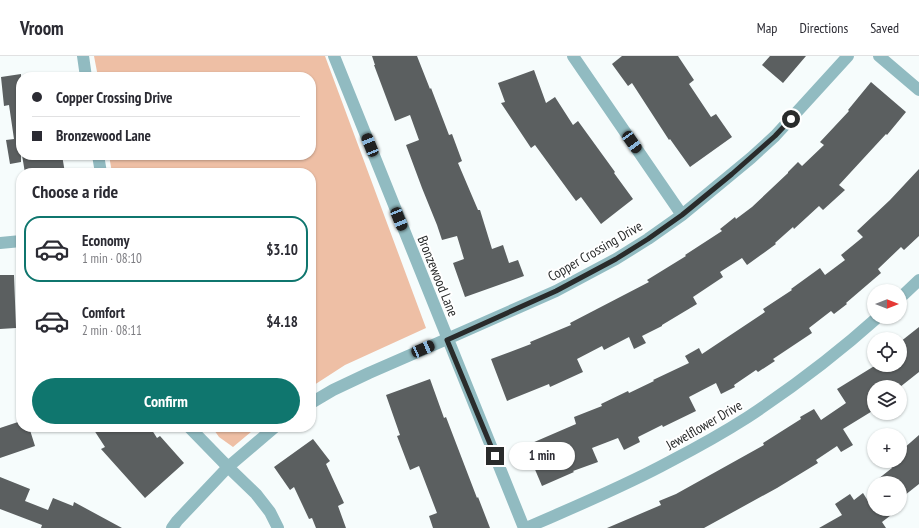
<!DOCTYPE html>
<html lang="en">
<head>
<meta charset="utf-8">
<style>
  body { margin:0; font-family:"PT Sans Narrow",sans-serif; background:#f2f2f3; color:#2b2b33; height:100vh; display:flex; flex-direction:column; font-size:15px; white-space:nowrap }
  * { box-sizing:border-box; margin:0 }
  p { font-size:13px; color:#7c7c81 }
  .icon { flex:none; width:22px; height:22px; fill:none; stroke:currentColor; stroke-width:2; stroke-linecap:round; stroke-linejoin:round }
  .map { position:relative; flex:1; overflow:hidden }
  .details { position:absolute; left:16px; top:112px; width:300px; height:264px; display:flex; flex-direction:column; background:#fff; border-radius:16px; box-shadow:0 1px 3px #0004 }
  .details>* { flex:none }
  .hud { position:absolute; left:16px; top:16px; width:300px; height:88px; border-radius:16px; box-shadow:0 1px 3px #0004; display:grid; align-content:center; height:88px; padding:0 16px; background:#fff }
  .needle { width:26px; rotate:90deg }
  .buttons { position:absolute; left:867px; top:228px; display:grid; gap:8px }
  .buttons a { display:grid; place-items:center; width:40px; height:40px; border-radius:50%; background:#fff; box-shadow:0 1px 3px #0004; font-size:20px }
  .end { position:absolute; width:18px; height:18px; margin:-9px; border:5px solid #292b2b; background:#fff; box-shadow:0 0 0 2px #fff }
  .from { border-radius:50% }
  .bubble { position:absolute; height:28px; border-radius:14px; background:#fff; box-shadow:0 1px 3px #0004; font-size:13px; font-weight:700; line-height:28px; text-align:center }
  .car { position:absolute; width:12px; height:24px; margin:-12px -6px; border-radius:5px; box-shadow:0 0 3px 1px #0007; background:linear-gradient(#222 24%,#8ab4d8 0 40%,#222 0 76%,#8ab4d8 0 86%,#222 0) }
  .hud b { display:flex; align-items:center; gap:14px; height:38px; font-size:15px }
  .hud b+b { border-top:1px solid #e1e1e2 }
  .hud i { width:10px; height:10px; background:#2b2b33 }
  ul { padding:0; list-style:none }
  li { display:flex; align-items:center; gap:12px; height:66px; margin:0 8px 6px; padding:0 8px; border:2px solid transparent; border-radius:16px }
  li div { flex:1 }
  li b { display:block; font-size:15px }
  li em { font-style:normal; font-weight:700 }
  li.on { border-color:#0f766e }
  li>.icon { width:36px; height:36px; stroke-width:1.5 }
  h2 { padding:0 16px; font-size:18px; line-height:48px }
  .button { display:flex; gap:8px; margin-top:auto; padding:8px 16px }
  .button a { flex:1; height:46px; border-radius:24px; background:#0f766e; color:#fff; font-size:16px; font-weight:700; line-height:46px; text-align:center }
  header { display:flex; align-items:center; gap:24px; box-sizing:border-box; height:56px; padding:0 20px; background:#fff; border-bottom:1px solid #e1e1e2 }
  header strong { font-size:19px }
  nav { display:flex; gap:22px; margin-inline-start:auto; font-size:14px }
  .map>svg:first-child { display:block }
  .green { fill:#eebfa5 }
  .building { fill:#5b5f60 }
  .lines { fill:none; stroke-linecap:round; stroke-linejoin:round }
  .street { stroke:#91bbc1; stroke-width:12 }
  .route { stroke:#292b2b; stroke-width:5 }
  .labels { text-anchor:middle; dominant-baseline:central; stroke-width:4; stroke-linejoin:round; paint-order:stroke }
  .street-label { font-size:14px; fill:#292b2b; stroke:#fff }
</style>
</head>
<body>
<header>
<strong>Vroom</strong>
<nav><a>Map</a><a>Directions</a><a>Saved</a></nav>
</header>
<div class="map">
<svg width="919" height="472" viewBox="0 0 919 472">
  <rect width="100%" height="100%" fill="#f6fcfc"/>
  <path class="green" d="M94 0H325L426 272 345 309 311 331V117H112L109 99H311V21H98Z
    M212 371H257L233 391 219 381Z"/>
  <path class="building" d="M372 0H417L430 33 431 32 449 79 452 78 462 105 458 107 478 154H480L492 193 503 189 509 207 518 204 524 220 465 241 453 207 464 203 457 180 442 184 437 169 422 132 406 89 419 84 410 59 395 65 374 9H375Z
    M622 0H678L694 24 689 28 711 61 716 58 732 81 690 111 670 83 669 84 632 27 628 30 612 8Z
    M770 0H806L783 27 762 9Z
    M534 14 546 47 555 41 573 69 578 65 615 116 614 117 633 143 601 168 581 141 576 145 535 89 531 92 501 47 505 46 498 27Z
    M21 18V106L10 108 6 84 14 83 9 49 4 50 1 21Z
    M871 26 906 56 887 79 886 78 839 129 845 134 823 154 819 150 794 173 793 171 775 187 776 188 747 209 742 202 720 216 723 221 693 241 697 248 662 269V270L642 280 646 287 634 293 629 281 604 294 602 290 577 303 583 316 550 331 549 328 507 345 491 303 531 288 530 286 571 269 570 267 649 226 647 224 686 200 685 199 722 175 720 173 735 161 736 163 752 151 788 117V116L798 106 802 110 824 89 820 86 849 55 848 54Z
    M22 99H62L65 117H25Z
    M919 113V180L904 194 901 191 878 213 881 217 846 247 847 248 834 258 831 255 809 272 812 277 773 303 775 305 758 316 756 314 734 329 735 331 721 338 716 327 689 341 696 355 663 371 662 369 638 381 640 386 624 394 618 382 592 392 598 406 573 415 574 416 542 430 525 390 576 368 574 361 602 350 601 348 628 335 629 337 654 325 653 324 689 307 685 300 699 292 702 298 765 256 763 253 792 234 791 233 820 212 825 219 845 204 841 199 863 181 857 175 890 144Z
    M0 219H14L16 272 0 273Z
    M919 271V316L900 331H874V354L843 373 853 389 841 396 837 390 816 404 818 407 777 432 704 472H607L661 449 659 445 676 438 764 389 763 387 801 363 800 361 814 353 821 364 846 347 837 333 876 309H900V286Z
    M430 323 444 362 446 361 477 442 478 441 490 472H433L429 460 437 457 419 410 410 414 397 380 400 379 386 339Z
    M21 365V371H29L35 390 0 402V372Z
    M92 371H150L157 382 160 380 184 407 145 442 101 393 105 391Z
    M919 379V428L900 443V427H873L892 412 888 408 892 405H900V399L904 395 903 393Z
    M313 383 330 405 326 408 344 447 338 450 346 472H316L312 462 309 463 294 431 290 434 274 411Z
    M0 421 30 433 25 445 48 454 53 442 73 450 74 446 122 472H41L42 469 0 453Z
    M863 437 873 453H899L882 466 886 472H819L842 459 835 448 850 438 854 444Z"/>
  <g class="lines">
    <path class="street" d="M83 0 86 21
      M334 0 524 472
      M573 0 682 159
      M879 0 919 34
      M98 99 101 117
      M0 187 21 185
      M900 242 919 224
      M311 347 333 334 369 317 447 283 556 235 616 203 648 183 682 159 751 102 775 80 848 0
      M189 371 228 411 256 438 270 456 278 472
      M172 472 177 465 228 411 275 371
      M526 472C574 451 623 431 669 406 696 392 723 377 748 361 793 331 838 297 878 261"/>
  </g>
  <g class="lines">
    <path class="route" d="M495 400 447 284 556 235 616 203 648 183 682 159 732 118 775 80 791 63"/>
  </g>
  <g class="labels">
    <g class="street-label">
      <text transform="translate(595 195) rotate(-30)">Copper Crossing Drive</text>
      <text transform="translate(438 220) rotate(68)">Bronzewood Lane</text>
      <text transform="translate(704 369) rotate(-30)">Jewelflower Drive</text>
    </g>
  </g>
</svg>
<div class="buttons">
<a><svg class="needle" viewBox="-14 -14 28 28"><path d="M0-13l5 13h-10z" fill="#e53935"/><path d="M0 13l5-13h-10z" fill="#7c7c81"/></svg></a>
<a><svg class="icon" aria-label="locate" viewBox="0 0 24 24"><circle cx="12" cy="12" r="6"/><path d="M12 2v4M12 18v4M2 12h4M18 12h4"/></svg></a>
<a><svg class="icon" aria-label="layers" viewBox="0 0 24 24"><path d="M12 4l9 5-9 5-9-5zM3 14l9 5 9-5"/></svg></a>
<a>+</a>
<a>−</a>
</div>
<i class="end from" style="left:791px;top:63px"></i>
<i class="end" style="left:495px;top:400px"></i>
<div class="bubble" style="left:509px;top:386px;width:66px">1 min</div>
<i class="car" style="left:632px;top:86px;rotate:145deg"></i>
<i class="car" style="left:370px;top:89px;rotate:338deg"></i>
<i class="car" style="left:399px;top:163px;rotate:158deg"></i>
<i class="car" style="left:423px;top:293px;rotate:67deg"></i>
<div class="hud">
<b><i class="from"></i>Copper Crossing Drive</b>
<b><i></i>Bronzewood Lane</b>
</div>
<section class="details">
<h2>Choose a ride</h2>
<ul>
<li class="on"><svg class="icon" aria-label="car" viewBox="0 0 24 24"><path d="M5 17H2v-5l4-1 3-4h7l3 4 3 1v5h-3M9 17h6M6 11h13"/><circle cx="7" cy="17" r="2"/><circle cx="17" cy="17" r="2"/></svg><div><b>Economy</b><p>1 min · 08:10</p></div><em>$3.10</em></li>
<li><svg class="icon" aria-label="car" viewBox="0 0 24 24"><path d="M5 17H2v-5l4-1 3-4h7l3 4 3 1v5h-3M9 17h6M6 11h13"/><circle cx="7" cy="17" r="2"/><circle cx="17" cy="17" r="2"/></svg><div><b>Comfort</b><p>2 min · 08:11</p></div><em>$4.18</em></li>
</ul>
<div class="button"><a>Confirm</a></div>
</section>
</div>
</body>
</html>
